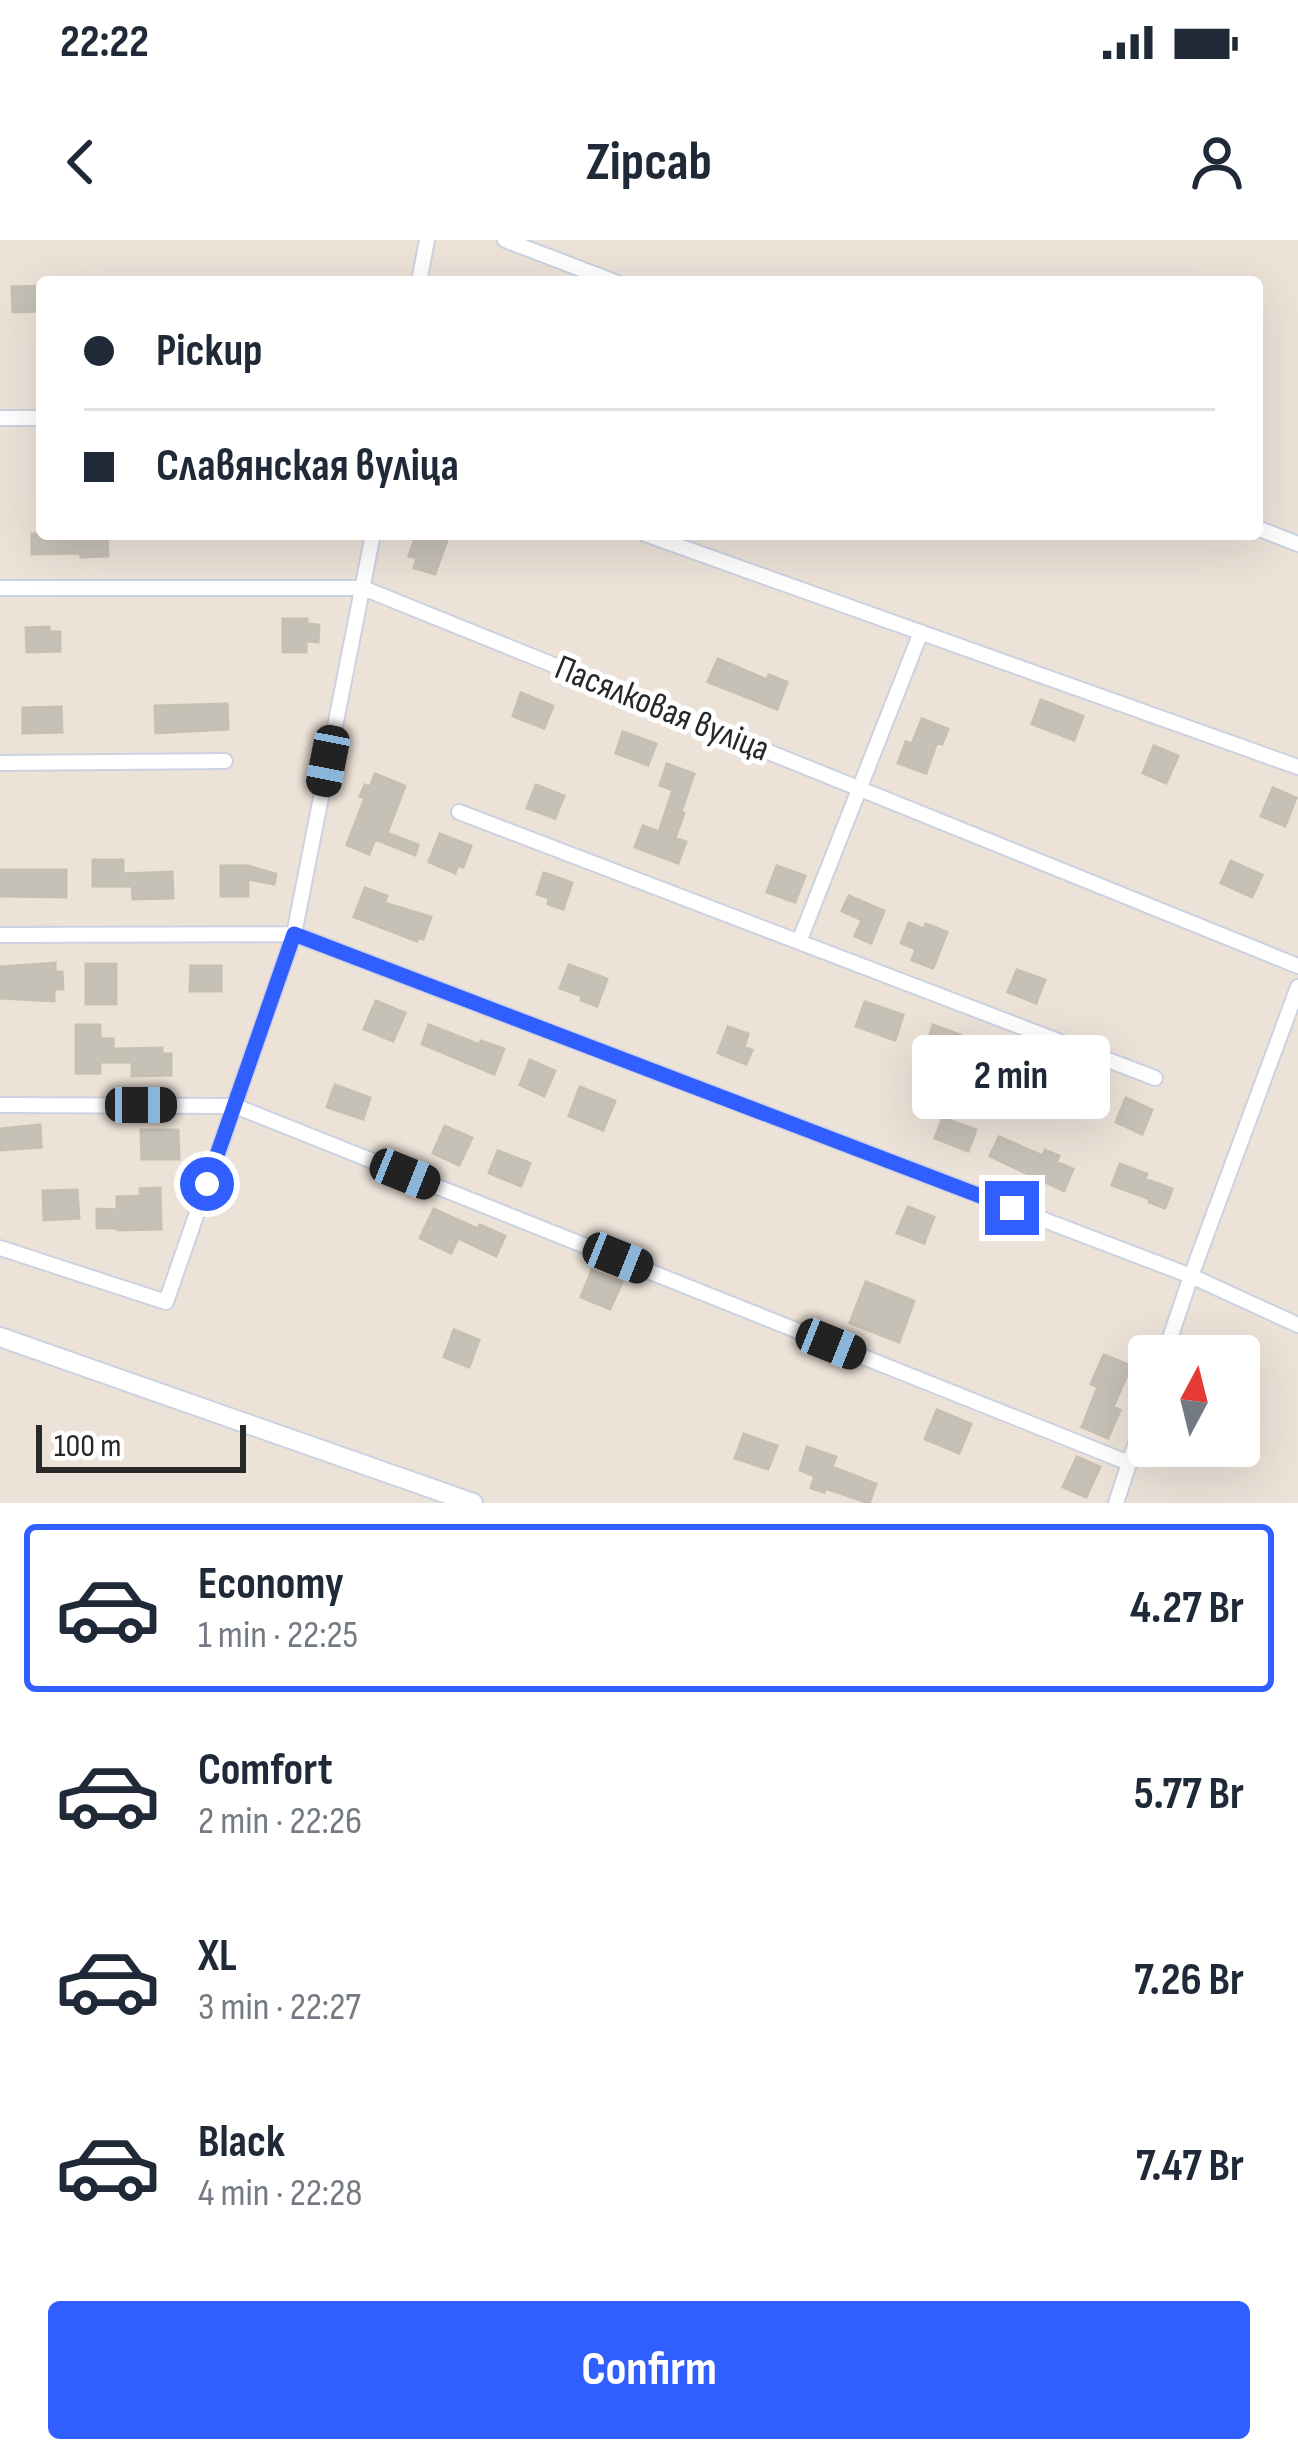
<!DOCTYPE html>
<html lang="en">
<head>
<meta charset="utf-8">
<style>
  body { margin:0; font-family:"Sofia Sans Condensed",sans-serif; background:#f6f6f7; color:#1f2937; height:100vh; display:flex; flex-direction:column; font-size:45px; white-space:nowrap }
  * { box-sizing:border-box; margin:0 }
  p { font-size:39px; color:#747a83 }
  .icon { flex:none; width:66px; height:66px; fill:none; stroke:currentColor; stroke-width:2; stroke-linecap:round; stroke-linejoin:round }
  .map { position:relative; height:1263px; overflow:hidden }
  .panel { display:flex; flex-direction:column; background:#fff; flex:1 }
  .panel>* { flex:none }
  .top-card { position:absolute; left:36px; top:36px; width:1227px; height:264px; border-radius:12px; box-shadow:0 12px 48px #0002; display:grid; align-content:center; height:264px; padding:0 48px; background:#fff }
  .needle { width:78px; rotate:7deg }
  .buttons { position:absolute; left:1128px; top:1095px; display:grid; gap:24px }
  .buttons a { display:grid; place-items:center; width:132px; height:132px; border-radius:12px; background:#fff; box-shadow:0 12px 48px #0002; font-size:60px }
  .scale { position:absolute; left:36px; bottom:30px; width:210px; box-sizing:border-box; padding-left:12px; border:6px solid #282828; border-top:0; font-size:33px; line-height:42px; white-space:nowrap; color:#282828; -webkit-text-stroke:9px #fff; paint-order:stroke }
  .end { position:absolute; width:54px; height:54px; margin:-27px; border:15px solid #315eff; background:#fff; box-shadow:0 0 0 6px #fff }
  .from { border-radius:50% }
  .bubble { position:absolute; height:84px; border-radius:12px; background:#fff; box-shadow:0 12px 48px #0002; font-size:39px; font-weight:700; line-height:84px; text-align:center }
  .car { position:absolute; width:36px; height:72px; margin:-36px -18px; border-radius:15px; box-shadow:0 0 9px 3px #0007; background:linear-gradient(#222 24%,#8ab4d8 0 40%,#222 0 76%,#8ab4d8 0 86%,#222 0) }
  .top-card b { display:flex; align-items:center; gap:42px; height:114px; font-size:45px }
  .top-card b+b { border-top:3px solid #e0e1e3 }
  .top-card i { width:30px; height:30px; background:#1f2937 }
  ul { padding:21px 0 0; list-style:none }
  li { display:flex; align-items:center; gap:36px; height:168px; margin:0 24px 18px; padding:0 24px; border:6px solid transparent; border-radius:12px }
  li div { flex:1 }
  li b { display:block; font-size:45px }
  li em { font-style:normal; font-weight:700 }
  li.current { border-color:#315eff }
  li>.icon { width:108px; height:108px; stroke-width:1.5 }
  .cta { display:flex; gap:24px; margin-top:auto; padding:24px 48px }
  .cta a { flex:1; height:138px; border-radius:12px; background:#315eff; color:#fff; font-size:48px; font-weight:700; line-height:138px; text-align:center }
  .status { display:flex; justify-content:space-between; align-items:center; height:84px; padding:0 60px; background:#fff; direction:ltr }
  .status svg { height:33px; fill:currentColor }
  header { display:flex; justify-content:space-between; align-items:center; height:156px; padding:0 48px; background:#fff; font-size:54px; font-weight:700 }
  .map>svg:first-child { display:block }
  .building { fill:#c5c1b7; stroke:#c7bfb2; stroke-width:3 }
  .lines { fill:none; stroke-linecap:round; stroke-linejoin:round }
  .street-casing { stroke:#cdd2e2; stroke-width:18 }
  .secondary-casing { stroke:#cdd2e2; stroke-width:22 }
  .street { stroke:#fff; stroke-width:14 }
  .secondary { stroke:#fff; stroke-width:18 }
  .route { stroke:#315eff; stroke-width:15 }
  .labels { text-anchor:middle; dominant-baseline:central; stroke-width:10; stroke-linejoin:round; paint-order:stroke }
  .street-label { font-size:36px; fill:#282828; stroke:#fff }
</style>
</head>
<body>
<div class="status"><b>22:22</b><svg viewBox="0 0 49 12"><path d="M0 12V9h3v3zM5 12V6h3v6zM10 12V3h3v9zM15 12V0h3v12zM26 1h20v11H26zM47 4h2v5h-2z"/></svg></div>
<header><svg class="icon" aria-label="back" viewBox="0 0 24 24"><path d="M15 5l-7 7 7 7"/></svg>Zipcab<svg class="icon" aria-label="person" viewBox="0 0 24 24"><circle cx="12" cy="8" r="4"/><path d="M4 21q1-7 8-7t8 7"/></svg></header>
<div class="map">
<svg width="1298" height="1263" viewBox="0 0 1298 1263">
  <rect width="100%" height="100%" fill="#ece2d8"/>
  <path class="building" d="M42 46V71L13 72 12 47Z
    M32 294H107L108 316 81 317V313L32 314Z
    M425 294 448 297 435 334 414 328 417 318 409 316 416 296 423 299Z
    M283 379H307V384L319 385 318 402 306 401V412H283Z
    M49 387V392H60V411L27 412 26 388Z
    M718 419 767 440 769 435 787 442 777 469 708 442Z
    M521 453 553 466 544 488 513 476Z
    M1041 460 1083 476 1074 500 1032 484Z
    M227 464 228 489 156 493 155 466Z
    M61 467 62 492 23 493V468Z
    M922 479 948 489 942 504 937 502 926 533 898 523 906 502 912 504Z
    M623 492 656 504 648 525 616 513Z
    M1154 506 1178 516 1166 543 1143 533Z
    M667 524 694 534 681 572 684 573 675 598 686 602 678 623 635 607 643 586 659 592 673 550 660 545Z
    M375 534 405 546 387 593 418 605 415 615 375 599 369 614 347 605 365 558 360 556 365 545 370 547Z
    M536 545 564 556 555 578 527 568Z
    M1273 548 1296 558 1285 586 1261 576Z
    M440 594 471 606 463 627 458 625 455 633 429 622Z
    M93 620H123V634L172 632 173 658 133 659 132 646H93Z
    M1231 621 1262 635 1252 657 1221 643Z
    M221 626H248L276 634 274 644 248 639V656H221Z
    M777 626 805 636 795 662 767 652Z
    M0 630H66V657L0 656Z
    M544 633 572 643 563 669 548 664 549 658 537 654Z
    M365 648 387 656 384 663 431 677 423 699 418 697 417 701 354 677Z
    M849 656 884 671 871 703 855 696 862 680 842 671Z
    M909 683 924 689 926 684 947 692 933 728 912 720 916 709 901 703Z
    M55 723V732H62L63 749H54V761L0 758V727Z
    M86 724H116V764H86Z
    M569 725 607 739 597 766 581 760 582 756 560 748Z
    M191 726H221V751H190Z
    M1017 730 1045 740 1036 763 1008 752Z
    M376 761 405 773 393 801 364 789Z
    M865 762 903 775 895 800 856 786Z
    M76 785H100V799H113V809L162 808V814H171V835L132 836V822H100V833H76Z
    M429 785 480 805 481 801 504 809 494 834 422 804Z
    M933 785 960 795 957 803 998 818 990 839 963 829 965 823 942 814 939 822 923 816Z
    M728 787 748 794 744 807 752 810 746 824 718 813Z
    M530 820 555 831 544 856 520 845Z
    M1021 825 1061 841 1053 861 1013 846Z
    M335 845 370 858 363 879 327 867Z
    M580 847 615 861 603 890 569 876Z
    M1126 858 1152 870 1142 894 1116 882Z
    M943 878 976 890 968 911 935 898Z
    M40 885 41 907 0 910V889Z
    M445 886 472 898 459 925 433 913Z
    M141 890H178L179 919H142Z
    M999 897 1043 916 1045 910 1059 916 1056 922 1073 929 1064 951 990 916Z
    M498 911 530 923 521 946 489 933Z
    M1120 924 1147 934 1145 939 1172 949 1165 968 1149 962 1150 959 1112 945Z
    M160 948 161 989 118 990V988H97V969L117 970V957L141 956 140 949Z
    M77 950 79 978 44 980 43 951Z
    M908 967 934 977 924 1003 897 993Z
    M434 969 478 989 480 985 505 996 496 1016 458 998 451 1013 420 998Z
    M592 1030 622 1042 610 1069 581 1057Z
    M866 1042 914 1061 899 1102 850 1083Z
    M454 1090 479 1100 469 1127 444 1117Z
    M1104 1115 1131 1126 1113 1167 1120 1170 1108 1198 1082 1187 1098 1147 1091 1144Z
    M937 1170 971 1184 959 1213 925 1199Z
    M744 1194 777 1206 768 1229 735 1218Z
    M807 1207 836 1217 832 1227 876 1244 869 1263 825 1248 824 1252 811 1248 815 1236 800 1230Z
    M1077 1217 1100 1227 1086 1257 1063 1247Z"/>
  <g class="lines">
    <g class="street-casing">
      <path id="street" d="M505 0 615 42
        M419 42 427 0
        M0 178H42
        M1257 288 1298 304
        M645 294 1298 527
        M0 348H363L1298 726
        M0 523 225 521
        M459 572 1155 838
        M0 695 294 694 1191 1036 1298 1085
        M799 702 921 392
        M0 865 235 866 1129 1223
        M0 1008 166 1062 294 694 373 294
        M1164 1116 1191 1036 1298 747
        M1116 1263 1149 1163"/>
    </g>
    <g class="secondary-casing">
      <path id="secondary" d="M0 1097 473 1263"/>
    </g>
    <use href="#street" class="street"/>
    <use href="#secondary" class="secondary"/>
  </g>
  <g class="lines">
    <path class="route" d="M207 944 294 694 1012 968"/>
  </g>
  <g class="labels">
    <g class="street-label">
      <text transform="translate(662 469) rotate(22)">Пасялковая вуліца</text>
    </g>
  </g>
</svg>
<div class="buttons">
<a><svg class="needle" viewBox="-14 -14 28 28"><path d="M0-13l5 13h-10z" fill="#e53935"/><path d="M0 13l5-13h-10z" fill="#747a83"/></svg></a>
</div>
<div class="scale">100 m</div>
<i class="end from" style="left:207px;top:944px"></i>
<i class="end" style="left:1012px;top:968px"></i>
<div class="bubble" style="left:912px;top:795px;width:198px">2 min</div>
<i class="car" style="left:328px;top:521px;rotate:191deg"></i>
<i class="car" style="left:141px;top:865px;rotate:90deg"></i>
<i class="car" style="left:405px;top:934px;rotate:112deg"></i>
<i class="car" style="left:618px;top:1018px;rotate:112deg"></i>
<i class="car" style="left:831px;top:1104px;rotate:112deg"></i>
<div class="top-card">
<b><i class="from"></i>Pickup</b>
<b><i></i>Славянская вуліца</b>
</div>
</div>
<section class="panel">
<ul>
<li class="current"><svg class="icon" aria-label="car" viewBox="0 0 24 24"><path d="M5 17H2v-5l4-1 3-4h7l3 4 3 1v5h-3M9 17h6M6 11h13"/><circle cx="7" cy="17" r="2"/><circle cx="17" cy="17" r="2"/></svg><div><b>Economy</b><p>1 min · 22:25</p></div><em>4.27 Br</em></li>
<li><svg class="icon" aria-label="car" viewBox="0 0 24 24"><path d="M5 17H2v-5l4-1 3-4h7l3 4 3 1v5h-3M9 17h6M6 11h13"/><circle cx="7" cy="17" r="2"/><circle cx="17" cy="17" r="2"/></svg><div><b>Comfort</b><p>2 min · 22:26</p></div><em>5.77 Br</em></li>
<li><svg class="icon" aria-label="car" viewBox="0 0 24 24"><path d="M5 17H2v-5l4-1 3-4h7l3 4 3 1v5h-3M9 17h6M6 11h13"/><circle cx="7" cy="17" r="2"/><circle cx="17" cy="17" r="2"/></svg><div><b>XL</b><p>3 min · 22:27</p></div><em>7.26 Br</em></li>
<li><svg class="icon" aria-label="car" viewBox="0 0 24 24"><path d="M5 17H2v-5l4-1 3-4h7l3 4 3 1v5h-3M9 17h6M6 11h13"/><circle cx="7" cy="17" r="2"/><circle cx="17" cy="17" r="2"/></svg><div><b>Black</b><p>4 min · 22:28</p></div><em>7.47 Br</em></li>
</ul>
<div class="cta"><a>Confirm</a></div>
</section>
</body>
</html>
